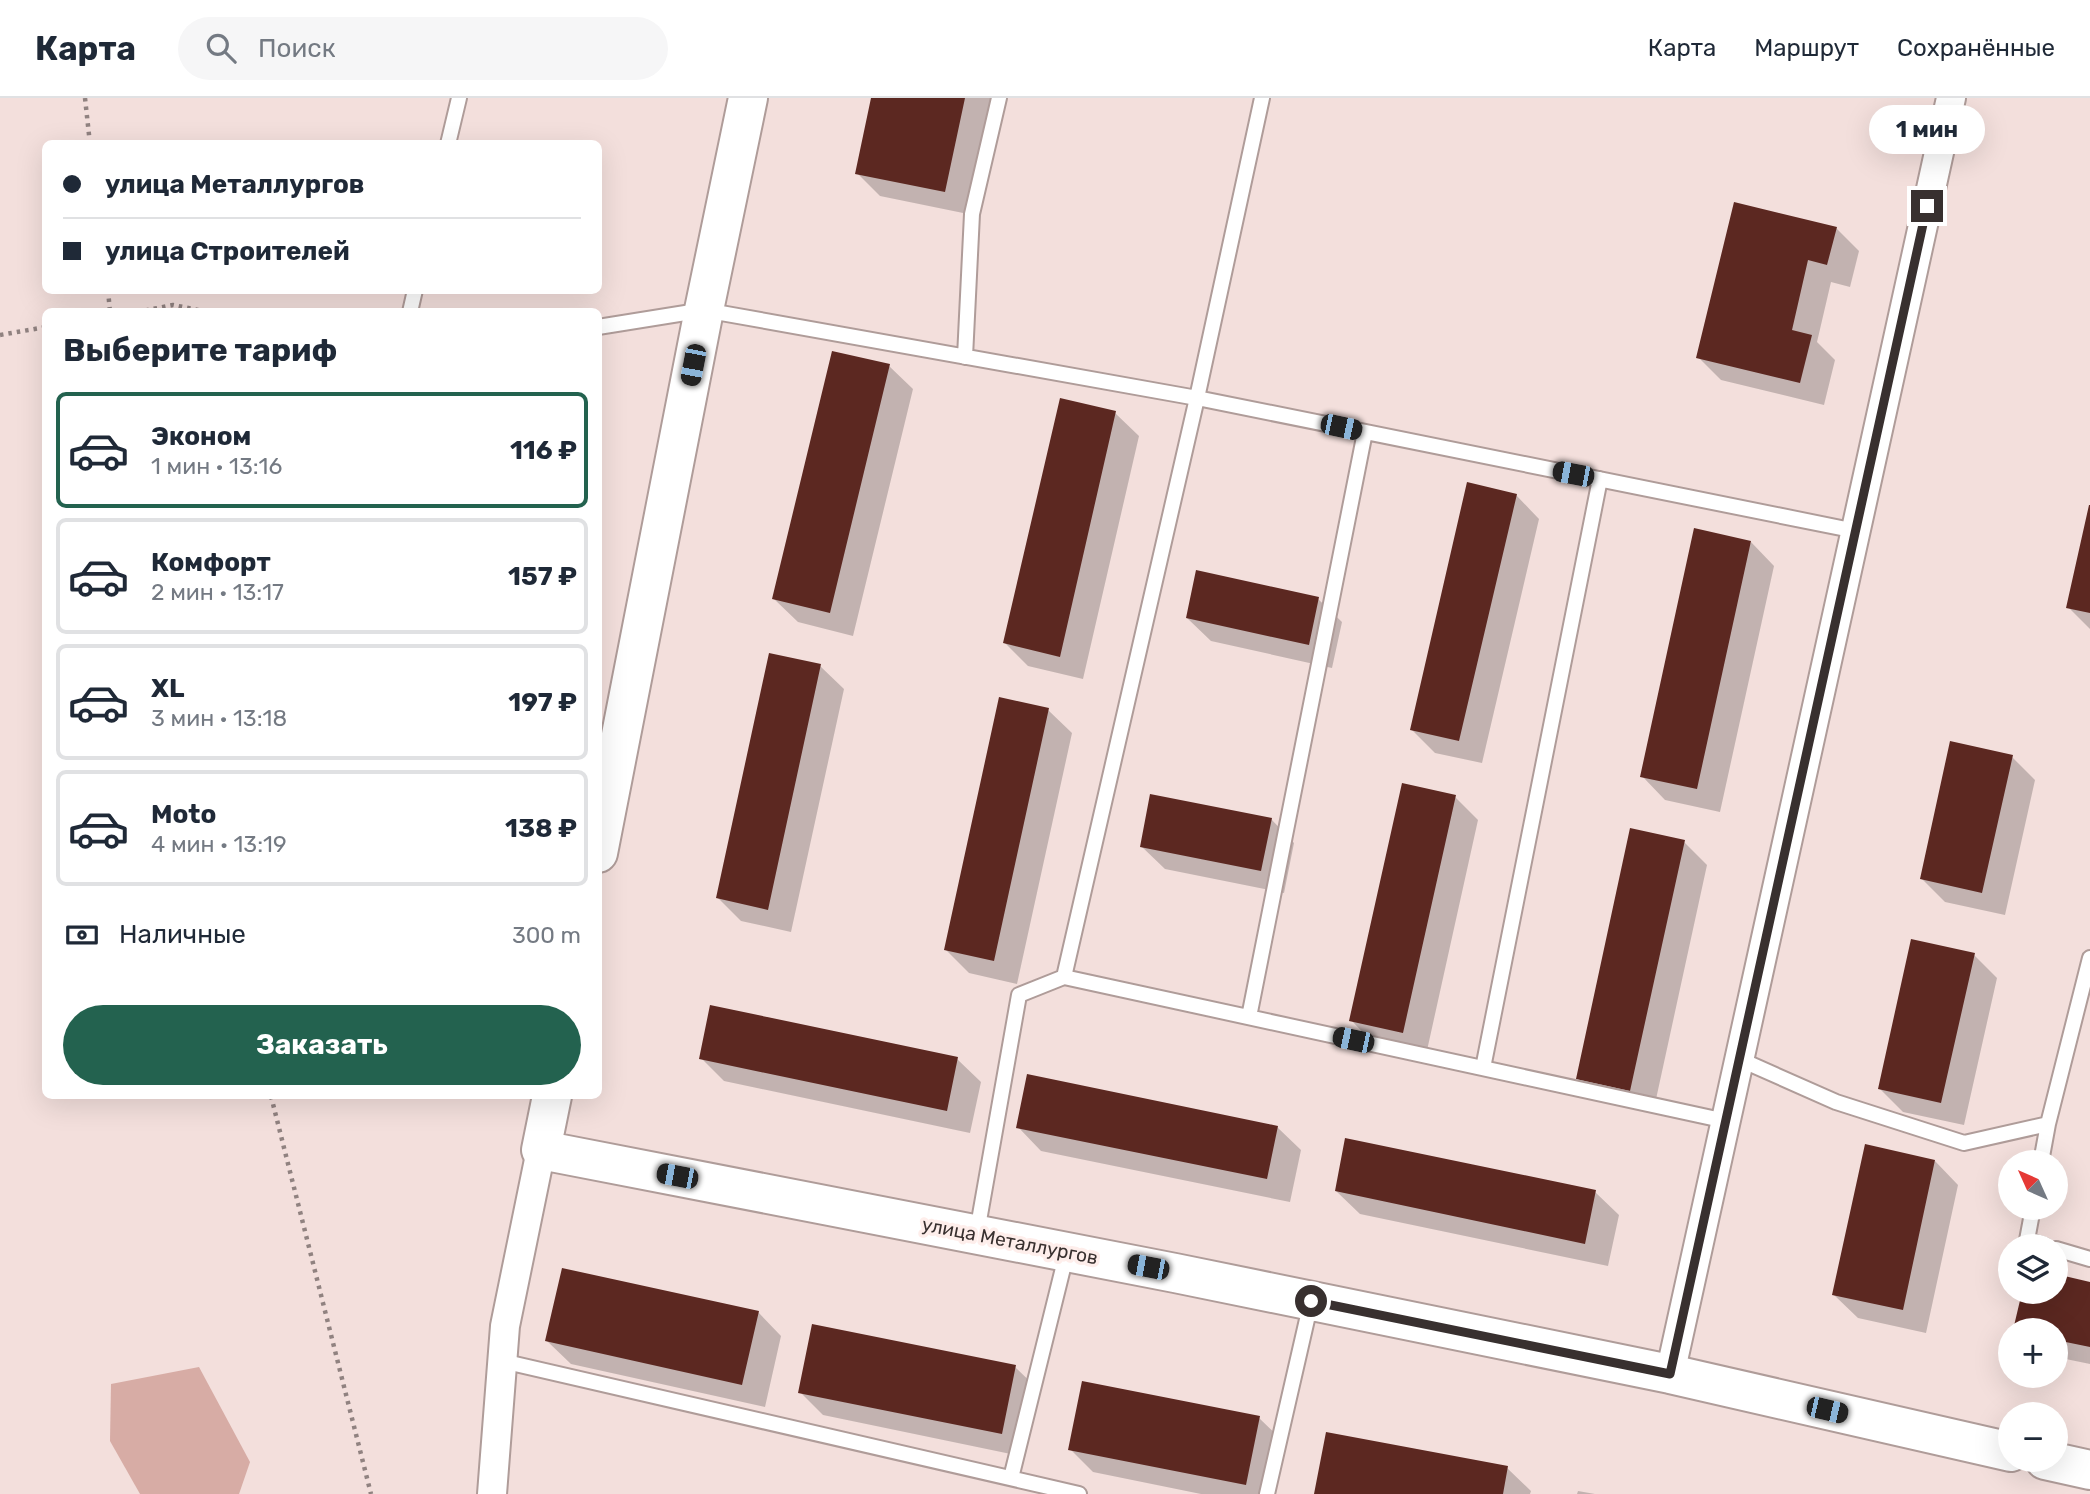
<!DOCTYPE html>
<html lang="ru">
<head>
<meta charset="utf-8">
<style>
  body { margin:0; font-family:Rubik,sans-serif; background:#f6f6f7; color:#1f2937; height:100vh; display:flex; flex-direction:column; font-size:26px; white-space:nowrap }
  * { box-sizing:border-box; margin:0 }
  p { font-size:23px; color:#747a83 }
  .icon { flex:none; width:38px; height:38px; fill:none; stroke:currentColor; stroke-width:2; stroke-linecap:round; stroke-linejoin:round }
  .map { position:relative; flex:1; overflow:hidden }
  .sheet { position:absolute; left:42px; top:210px; width:560px; height:791px; display:flex; flex-direction:column; background:#fff; border-radius:10px; box-shadow:0 7px 28px #0002 }
  .sheet>* { flex:none }
  .top-card { position:absolute; left:42px; top:42px; width:560px; height:154px; border-radius:10px; box-shadow:0 7px 28px #0002; display:grid; align-content:center; height:154px; padding:0 21px; background:#fff }
  .needle { width:46px; rotate:315deg }
  .controls { position:absolute; left:1998px; top:1052px; display:grid; gap:14px }
  .controls a { display:grid; place-items:center; width:70px; height:70px; border-radius:50%; background:#fff; box-shadow:0 7px 28px #0002; font-size:35px }
  .end { position:absolute; width:32px; height:32px; margin:-16px; border:9px solid #38302f; background:#fff; box-shadow:0 0 0 4px #fff }
  .from { border-radius:50% }
  .bubble { position:absolute; height:49px; border-radius:24px; background:#fff; box-shadow:0 7px 28px #0002; font-size:23px; font-weight:700; line-height:49px; text-align:center }
  .car { position:absolute; width:21px; height:42px; margin:-21px -10px; border-radius:9px; box-shadow:0 0 5px 2px #0007; background:linear-gradient(#222 24%,#8ab4d8 0 40%,#222 0 76%,#8ab4d8 0 86%,#222 0) }
  .top-card b { display:flex; align-items:center; gap:24px; height:66px; font-size:26px }
  .top-card b+b { border-top:2px solid #e0e1e3 }
  .top-card i { width:18px; height:18px; background:#1f2937 }
  ul { padding:0; list-style:none }
  li { display:flex; align-items:center; gap:21px; height:116px; margin:0 14px 10px; padding:0 7px; border:4px solid #e0e1e3; border-radius:10px }
  li div { flex:1 }
  li b { display:block; font-size:26px }
  li em { font-style:normal; font-weight:700 }
  li.on { border-color:#23624f }
  li>.icon { width:63px; height:63px; stroke-width:1.5 }
  h2 { padding:0 21px; font-size:32px; line-height:84px }
  .pay { display:flex; align-items:center; gap:18px; height:77px; padding:0 21px; font-size:26px }
  .pay p { margin-inline-start:auto }
  .button { display:flex; gap:14px; margin-top:auto; padding:14px 21px }
  .button a { flex:1; height:80px; border-radius:42px; background:#23624f; color:#fff; font-size:28px; font-weight:700; line-height:80px; text-align:center }
  header { display:flex; align-items:center; gap:42px; box-sizing:border-box; height:98px; padding:0 35px; background:#fff; border-bottom:2px solid #e0e1e3 }
  header strong { font-size:33px }
  nav { display:flex; gap:38px; margin-inline-start:auto; font-size:24px }
  .search { width:490px; height:63px; background:#f6f6f7; display:flex; align-items:center; gap:18px; box-sizing:border-box; padding:0 24px; border-radius:38px; color:#747a83; font-size:26px }
  .map>svg:first-child { display:block }
  .green { fill:#d7aca5 }
  .shadow { fill:#0003 }
  .building { fill:#5c2821 }
  .lines { fill:none; stroke-linecap:round; stroke-linejoin:round }
  .lane-casing { stroke:#af9c99; stroke-width:18 }
  .street-casing { stroke:#af9c99; stroke-width:32 }
  .secondary-casing { stroke:#af9c99; stroke-width:42 }
  .path { stroke:#908280; stroke-width:4.5; stroke-dasharray:3.5 5; stroke-linecap:butt }
  .lane { stroke:#fff; stroke-width:14 }
  .street { stroke:#fff; stroke-width:28 }
  .secondary { stroke:#fff; stroke-width:38 }
  .route { stroke:#38302f; stroke-width:9 }
  .labels { text-anchor:middle; dominant-baseline:central; stroke-width:7; stroke-linejoin:round; paint-order:stroke }
  .street-label { font-size:19px; fill:#38302f; stroke:#feeeeb }
</style>
</head>
<body>
<header>
<strong>Карта</strong>
<div class="search"><svg class="icon" aria-label="search" viewBox="0 0 24 24"><circle cx="10" cy="10" r="6"/><path d="M15 15l6 6"/></svg>Поиск</div>
<nav><a>Карта</a><a>Маршрут</a><a>Сохранённые</a></nav>
</header>
<div class="map">
<svg width="2090" height="1396" viewBox="0 0 2090 1396">
  <rect width="100%" height="100%" fill="#f3dfdc"/>
  <path class="green" d="M199 1269 250 1364 239 1396H140L110 1343 111 1286Z"/>
  <path class="shadow" d="M872 0H992L968 116 880 98 857 75Z
    M1836 130 1859 153 1850 189 1831 184 1817 244 1835 262 1824 307 1721 282 1698 259Z
    M889 268 913 291 853 538 798 524 774 501Z
    M1115 315 1139 338 1083 581 1028 568 1005 545Z
    M1516 397 1539 421 1482 665 1435 655 1411 631Z
    M2090 410V531L2068 509Z
    M1751 444 1774 468 1720 714 1665 702 1642 678Z
    M1318 501 1342 524 1332 570 1211 543 1187 520Z
    M820 568 844 591 791 834 741 823 718 800Z
    M1048 612 1072 635 1017 886 969 875 946 852Z
    M2012 659 2035 682 2005 817 1945 804 1922 781Z
    M1455 699 1478 722 1426 957 1374 946 1351 922Z
    M1271 721 1294 745 1284 795 1165 771 1141 748Z
    M1684 744 1707 767 1653 1015 1601 1004 1577 980Z
    M1974 857 1997 880 1964 1027 1903 1014 1880 991Z
    M701 960 957 961 981 984 970 1035 724 983Z
    M1018 1029H1277L1301 1052 1290 1104 1041 1053Z
    M1935 1063 1958 1087 1926 1235 1858 1220 1834 1197Z
    M1336 1093 1595 1094 1619 1117 1608 1168 1360 1116Z
    M2090 1186V1266L2056 1259V1232H2015L2024 1194H2056Z
    M758 1214 781 1238 765 1309 571 1266 547 1243Z
    M1015 1269 1039 1292 1025 1359 823 1317 800 1294Z
    M1259 1320 1283 1343 1272 1396H1201L1093 1374 1070 1351Z
    M1507 1370 1531 1393 1530 1396H1316Z
    M1578 1393 1595 1396H1577Z"/>
  <path class="building" d="M871 0H965L945 94 855 76Z
    M1734 104 1837 129 1827 167 1808 162 1792 232 1812 237 1800 285 1696 260Z
    M832 253 890 266 830 515 772 501Z
    M1060 300 1116 313 1060 559 1003 545Z
    M1467 384 1517 396 1459 643 1410 632Z
    M2089 407H2090V515L2066 510Z
    M1694 430 1751 443 1697 691 1640 679Z
    M1196 472 1319 499 1309 547 1186 520Z
    M769 555 821 566 768 812 716 800Z
    M999 599 1049 610 994 863 944 852Z
    M1950 643 2013 657 1982 795 1920 781Z
    M1402 685 1456 697 1403 935 1349 923Z
    M1150 696 1272 720 1261 773 1140 749Z
    M1630 730 1685 742 1630 993 1576 981Z
    M1911 841 1975 855 1941 1005 1878 991Z
    M710 907 958 959 947 1013 699 961Z
    M1027 976 1278 1028 1267 1081 1016 1030Z
    M1345 1040 1596 1092 1585 1146 1335 1093Z
    M1865 1046 1935 1062 1903 1212 1832 1197Z
    M562 1170 759 1213 742 1287 545 1243Z
    M2056 1176 2090 1184V1249L2056 1242V1232H2013L2022 1194H2056Z
    M812 1226 1016 1267 1002 1336 798 1295Z
    M1082 1283 1260 1318 1246 1387 1068 1352Z
    M1326 1334 1508 1368 1503 1396H1314Z"/>
  <g class="lines">
    <g class="lane-casing">
      <path id="lane" d="M1262 0 1197 300 1064 879 1726 1023
        M448 46 459 0
        M410 214 415 192
        M598 229 704 212 1197 300 1856 433
        M965 259 972 116 999 0
        M1249 919 1365 334
        M1739 961 1836 1004 1964 1045 2048 1026 2090 860
        M1483 970 1600 381
        M2041 1064 2048 1026
        M2033 1110 2027 1142 2045 1148
        M977 1134 1019 897 1064 879
        M2056 1151 2090 1161
        M502 1263 1079 1396
        M1011 1380 1067 1154
        M1267 1396 1311 1204"/>
    </g>
    <g class="street-casing">
      <path id="street" d="M1670 1276 1951 0
        M492 1396 505 1228 541 1052"/>
    </g>
    <g class="secondary-casing">
      <path id="secondary" d="M598 755 704 212 748 0
        M552 998 541 1052 1175 1175 1670 1276 2011 1354
        M2045 1362 2090 1372"/>
    </g>
    <path class="path" d="M85 0 90 46
      M108 192 110 214
      M137 214 173 207 208 214
      M0 237 46 229
      M271 998 371 1396"/>
    <use href="#lane" class="lane"/>
    <use href="#street" class="street"/>
    <use href="#secondary" class="secondary"/>
  </g>
  <g class="lines">
    <path class="route" d="M1311 1203 1670 1276 1927 108"/>
  </g>
  <g class="labels">
    <g class="street-label">
      <text transform="translate(1010 1143) rotate(11)">улица Металлургов</text>
    </g>
  </g>
</svg>
<div class="controls">
<a><svg class="needle" viewBox="-14 -14 28 28"><path d="M0-13l5 13h-10z" fill="#e53935"/><path d="M0 13l5-13h-10z" fill="#747a83"/></svg></a>
<a><svg class="icon" aria-label="layers" viewBox="0 0 24 24"><path d="M12 4l9 5-9 5-9-5zM3 14l9 5 9-5"/></svg></a>
<a>+</a>
<a>−</a>
</div>
<i class="end from" style="left:1311px;top:1203px"></i>
<i class="end" style="left:1927px;top:108px"></i>
<div class="bubble" style="left:1869px;top:7px;width:116px">1 мин</div>
<i class="car" style="left:693px;top:267px;rotate:191deg"></i>
<i class="car" style="left:1341px;top:329px;rotate:102deg"></i>
<i class="car" style="left:1573px;top:376px;rotate:281deg"></i>
<i class="car" style="left:1353px;top:942px;rotate:282deg"></i>
<i class="car" style="left:677px;top:1078px;rotate:281deg"></i>
<i class="car" style="left:1148px;top:1169px;rotate:281deg"></i>
<i class="car" style="left:1827px;top:1312px;rotate:103deg"></i>
<div class="top-card">
<b><i class="from"></i>улица Металлургов</b>
<b><i></i>улица Строителей</b>
</div>
<section class="sheet">
<h2>Выберите тариф</h2>
<ul>
<li class="on"><svg class="icon" aria-label="car" viewBox="0 0 24 24"><path d="M5 17H2v-5l4-1 3-4h7l3 4 3 1v5h-3M9 17h6M6 11h13"/><circle cx="7" cy="17" r="2"/><circle cx="17" cy="17" r="2"/></svg><div><b>Эконом</b><p>1 мин · 13:16</p></div><em>116 ₽</em></li>
<li><svg class="icon" aria-label="car" viewBox="0 0 24 24"><path d="M5 17H2v-5l4-1 3-4h7l3 4 3 1v5h-3M9 17h6M6 11h13"/><circle cx="7" cy="17" r="2"/><circle cx="17" cy="17" r="2"/></svg><div><b>Комфорт</b><p>2 мин · 13:17</p></div><em>157 ₽</em></li>
<li><svg class="icon" aria-label="car" viewBox="0 0 24 24"><path d="M5 17H2v-5l4-1 3-4h7l3 4 3 1v5h-3M9 17h6M6 11h13"/><circle cx="7" cy="17" r="2"/><circle cx="17" cy="17" r="2"/></svg><div><b>XL</b><p>3 мин · 13:18</p></div><em>197 ₽</em></li>
<li><svg class="icon" aria-label="car" viewBox="0 0 24 24"><path d="M5 17H2v-5l4-1 3-4h7l3 4 3 1v5h-3M9 17h6M6 11h13"/><circle cx="7" cy="17" r="2"/><circle cx="17" cy="17" r="2"/></svg><div><b>Moto</b><p>4 мин · 13:19</p></div><em>138 ₽</em></li>
</ul>
<div class="pay"><svg class="icon" aria-label="cash" viewBox="0 0 24 24"><path d="M3 7h18v10H3z"/><circle cx="12" cy="12" r="2"/></svg>Наличные<p>300 m</p></div>
<div class="button"><a>Заказать</a></div>
</section>
</div>
</body>
</html>
